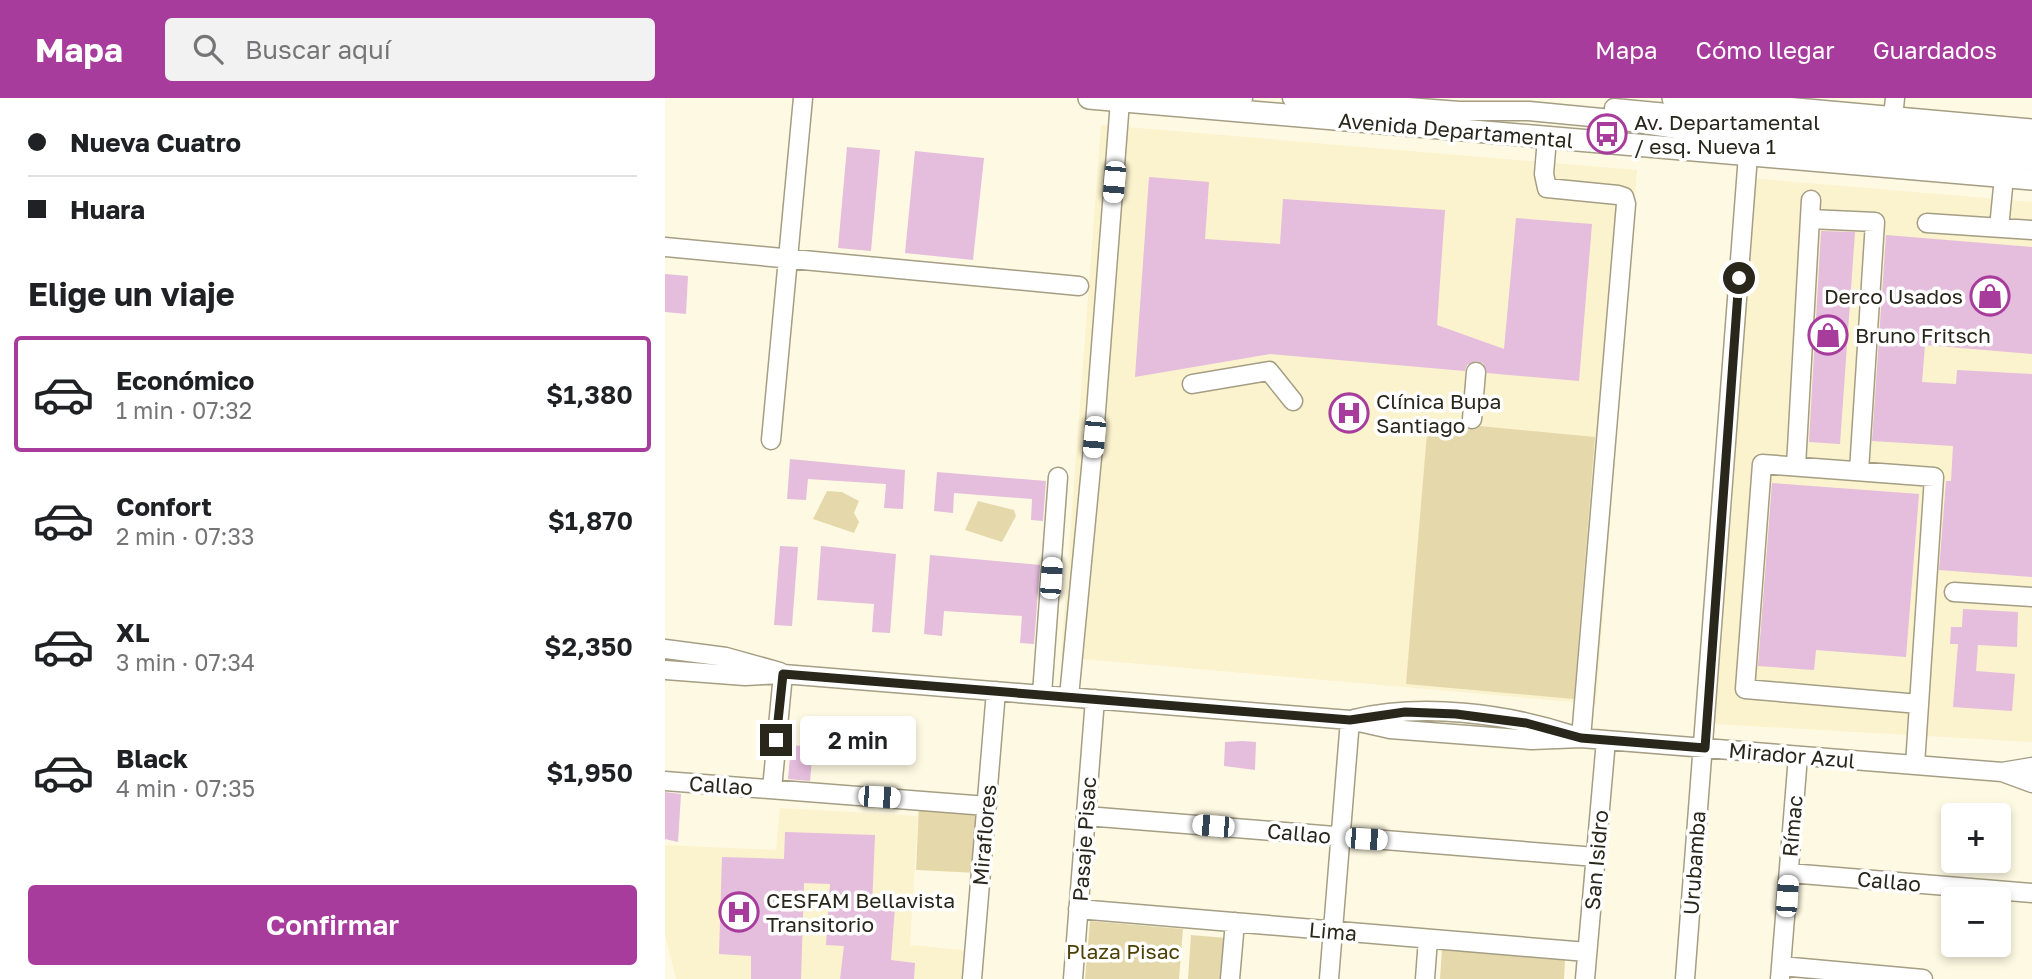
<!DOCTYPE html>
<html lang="es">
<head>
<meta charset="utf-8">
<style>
  body { margin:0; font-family:"Golos Text",sans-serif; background:#f2f2f2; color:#202124; height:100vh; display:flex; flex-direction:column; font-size:26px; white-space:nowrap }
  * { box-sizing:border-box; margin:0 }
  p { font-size:23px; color:#757577 }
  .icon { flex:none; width:38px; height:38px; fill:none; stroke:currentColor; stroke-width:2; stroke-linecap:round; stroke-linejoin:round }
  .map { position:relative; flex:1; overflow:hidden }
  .details { display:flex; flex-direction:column; background:#fff; width:665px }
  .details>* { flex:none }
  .hud { display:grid; align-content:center; height:154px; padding:0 28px; background:#fff }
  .buttons { position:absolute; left:1276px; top:705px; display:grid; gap:14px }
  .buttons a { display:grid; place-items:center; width:70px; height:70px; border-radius:7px; background:#fff; box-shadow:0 4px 10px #0003; font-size:35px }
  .end { position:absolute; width:32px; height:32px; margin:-16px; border:9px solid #29271c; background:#fff; box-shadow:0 0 0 4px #fff }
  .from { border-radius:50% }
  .bubble { position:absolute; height:49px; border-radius:7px; background:#fff; box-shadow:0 4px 10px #0003; font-size:23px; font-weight:600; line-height:49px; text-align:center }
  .car { position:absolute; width:21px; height:42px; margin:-21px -10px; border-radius:9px; box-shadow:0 0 5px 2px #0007; background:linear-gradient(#fff 24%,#345 0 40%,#fff 0 76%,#345 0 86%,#fff 0) }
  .hud b { display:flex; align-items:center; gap:24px; height:66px; font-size:26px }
  .hud b+b { border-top:2px solid #e0e0e0 }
  .hud i { width:18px; height:18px; background:#202124 }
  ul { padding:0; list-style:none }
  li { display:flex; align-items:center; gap:21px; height:116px; margin:0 14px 10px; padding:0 14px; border:4px solid transparent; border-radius:7px }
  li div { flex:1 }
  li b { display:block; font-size:26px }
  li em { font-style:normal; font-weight:600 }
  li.selected { border-color:#a73c9c }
  li>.icon { width:63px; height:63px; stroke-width:1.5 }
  h2 { padding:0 28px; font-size:32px; line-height:84px }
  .action { display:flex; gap:14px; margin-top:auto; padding:14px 28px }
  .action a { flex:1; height:80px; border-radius:7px; background:#a73c9c; color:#fff; font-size:28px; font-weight:600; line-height:80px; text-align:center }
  header { display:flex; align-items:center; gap:42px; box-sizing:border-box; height:98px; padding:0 35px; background:#a73c9c; color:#fff }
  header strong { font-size:33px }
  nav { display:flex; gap:38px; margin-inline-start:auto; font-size:24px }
  .search { width:490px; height:63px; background:#f2f2f2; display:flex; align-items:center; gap:18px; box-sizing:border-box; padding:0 24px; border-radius:7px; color:#757577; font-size:26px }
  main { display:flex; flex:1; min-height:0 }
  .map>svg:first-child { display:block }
  .built { fill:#fbf2ce }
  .green { fill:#e5d9ac }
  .building { fill:#e5bddd }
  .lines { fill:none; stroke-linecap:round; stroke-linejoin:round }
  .minor-casing { stroke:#a59e84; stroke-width:21 }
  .major-casing { stroke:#a59e84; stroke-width:24 }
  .minor { stroke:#fff; stroke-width:18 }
  .major { stroke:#fff; stroke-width:21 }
  .route { stroke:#29271c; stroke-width:9 }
  .labels { text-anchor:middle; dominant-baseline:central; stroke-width:7; stroke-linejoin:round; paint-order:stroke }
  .poi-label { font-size:21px; fill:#29271c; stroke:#fff; text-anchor:start }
  .street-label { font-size:21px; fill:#29271c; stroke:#fff }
  .park-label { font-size:21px; fill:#4e4106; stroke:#fff }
</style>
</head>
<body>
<header>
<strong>Mapa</strong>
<div class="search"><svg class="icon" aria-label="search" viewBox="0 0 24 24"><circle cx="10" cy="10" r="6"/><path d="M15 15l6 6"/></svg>Buscar aquí</div>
<nav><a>Mapa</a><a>Cómo llegar</a><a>Guardados</a></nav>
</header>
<main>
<section class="details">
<div class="hud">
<b><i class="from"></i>Nueva Cuatro</b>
<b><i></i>Huara</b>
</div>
<h2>Elige un viaje</h2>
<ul>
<li class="selected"><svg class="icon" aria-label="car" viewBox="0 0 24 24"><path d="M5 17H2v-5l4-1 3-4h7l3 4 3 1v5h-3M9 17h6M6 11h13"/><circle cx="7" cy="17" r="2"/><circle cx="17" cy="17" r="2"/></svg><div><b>Económico</b><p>1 min · 07:32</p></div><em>$1,380</em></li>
<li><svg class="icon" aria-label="car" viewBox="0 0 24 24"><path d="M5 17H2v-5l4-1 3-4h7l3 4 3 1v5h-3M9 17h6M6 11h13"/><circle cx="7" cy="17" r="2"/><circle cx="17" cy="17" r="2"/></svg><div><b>Confort</b><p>2 min · 07:33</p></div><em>$1,870</em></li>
<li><svg class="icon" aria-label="car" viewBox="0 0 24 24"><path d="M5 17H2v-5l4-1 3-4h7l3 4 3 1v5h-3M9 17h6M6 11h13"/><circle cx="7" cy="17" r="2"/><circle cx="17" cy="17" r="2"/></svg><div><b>XL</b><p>3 min · 07:34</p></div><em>$2,350</em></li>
<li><svg class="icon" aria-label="car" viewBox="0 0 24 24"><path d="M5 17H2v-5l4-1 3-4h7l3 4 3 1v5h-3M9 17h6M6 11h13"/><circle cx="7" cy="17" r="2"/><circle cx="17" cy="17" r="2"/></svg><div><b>Black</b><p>4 min · 07:35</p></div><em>$1,950</em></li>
</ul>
<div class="action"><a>Confirmar</a></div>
</section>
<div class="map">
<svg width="1367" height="881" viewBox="0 0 1367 881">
  <rect width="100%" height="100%" fill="#fef9e2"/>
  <path class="built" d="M436 27 972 72 931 606 396 559Z
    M1071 79 1367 104V644L1032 625Z
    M115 710 253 718 245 847 307 853 304 881H11L0 836V747L111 752Z"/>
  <path class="green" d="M763 323 930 339 909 601 741 586Z
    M162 393 177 394 194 403 189 415 194 424 189 435 148 421Z
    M313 403 349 412 351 418 337 444 300 432Z
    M254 706 318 710 313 775 251 772Z
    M425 823 518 831 514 881H420Z
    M526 837 562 840 559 881H523Z
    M777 851 900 862 899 881H775Z"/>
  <path class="building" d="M182 49 215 52 206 153 173 150Z
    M250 53 319 60 308 162 240 155Z
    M484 79 544 84 540 141 615 146 618 101 780 112 772 227 839 251 851 120 927 126 914 283 822 275 818 265 811 263 802 267 800 273 605 256 470 279Z
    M1156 133 1190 134 1175 346 1144 344Z
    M1221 137 1367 149V256L1260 247 1257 284 1291 286 1292 272 1367 276V479L1274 472 1281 383H1286L1288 348 1207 343Z
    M0 176 23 178 21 216 0 214Z
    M125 361 240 372 238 411 219 410 221 386 143 381 141 402 122 401Z
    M272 374 381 383 378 423 366 422 367 401 289 395 288 415 269 413Z
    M1107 385 1254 396 1241 559 1151 552 1149 572 1093 568Z
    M115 448 133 449 127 528 109 527Z
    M156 448 231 456 225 535 207 534 209 506 152 502Z
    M265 457 375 467 369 546 355 545 357 518 279 513 277 538 259 536Z
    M1298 511 1353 514 1352 549 1313 547 1311 573 1350 576 1347 613 1288 609 1293 546H1285L1286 529H1297Z
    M577 643 591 644 590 672 559 668 560 644Z
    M126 647 148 649 145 683 123 681Z
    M0 694 16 696 13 744 0 741Z
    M120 734 210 737 207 808 230 809 226 862 250 865 249 881H175L179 848 161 847 165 786 139 785 136 881H86V858L54 856 57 759 119 761Z"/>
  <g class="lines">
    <g class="minor-casing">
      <path id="minor" d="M627 0 794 13H864L947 21 1044 36 1367 62
        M545 6 578 0
        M949 10 1367 49
        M1228 19 1230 0
        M882 40 879 76 882 90 953 97 959 99 961 106 916 640
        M1145 121 1210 124 1194 373
        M1262 125 1367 132
        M1334 130 1339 79
        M0 149 414 188
        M527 286 604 273 628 303
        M807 321 811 274
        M106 342 138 0
        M1131 368 1146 102
        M1289 494 1367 499
        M0 551 61 559 115 574
        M0 572 80 578 118 576 685 622 725 631 867 642 916 640 1337 674 1367 669
        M377 596 393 379
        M404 599 429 339 455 3
        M689 621C757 605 840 615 907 637
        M1250 667 1269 379 1097 366 1080 591 1254 606
        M1337 674 1367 685
        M0 683 322 708
        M107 691 118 576
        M421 718 931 759
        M1124 775 1367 795
        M413 811 922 854
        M1116 868 1258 881
        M307 881 331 593
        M408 881 430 601
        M565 881 570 824
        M664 881 685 622
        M760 881 763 841
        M920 881 941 642
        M1020 881 1083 57
        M1115 881 1133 658"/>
    </g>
    <g class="major-casing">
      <path id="major" d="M424 0 1367 81
        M1008 0 1367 32"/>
    </g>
    <use href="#minor" class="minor"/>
    <use href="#major" class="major"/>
  </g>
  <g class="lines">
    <path class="route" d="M111 642 118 576 685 622 740 614 791 616 861 625 916 640 1040 650 1074 180"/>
  </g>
  <defs>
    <g id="bus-ring" transform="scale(2.0125)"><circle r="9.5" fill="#fff" stroke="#a73c9c" stroke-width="1.5"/><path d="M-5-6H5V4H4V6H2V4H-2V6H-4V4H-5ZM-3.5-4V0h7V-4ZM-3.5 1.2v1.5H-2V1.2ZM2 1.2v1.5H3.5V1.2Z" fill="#a73c9c"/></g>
    <g id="shop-ring" transform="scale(2.0125)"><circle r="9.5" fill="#fff" stroke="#a73c9c" stroke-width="1.5"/><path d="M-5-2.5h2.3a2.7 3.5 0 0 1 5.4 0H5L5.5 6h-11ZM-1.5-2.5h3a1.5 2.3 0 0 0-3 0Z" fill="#a73c9c"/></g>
    <g id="hospital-ring" transform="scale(2.0125)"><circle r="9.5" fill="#fff" stroke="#a73c9c" stroke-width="1.5"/><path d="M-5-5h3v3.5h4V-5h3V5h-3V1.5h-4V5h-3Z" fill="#a73c9c"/></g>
  </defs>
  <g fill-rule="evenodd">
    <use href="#bus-ring" x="942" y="36"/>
    <use href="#shop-ring" x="1325" y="198"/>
    <use href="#shop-ring" x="1163" y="237"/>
    <use href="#hospital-ring" x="684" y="315"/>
    <use href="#hospital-ring" x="74" y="814"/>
  </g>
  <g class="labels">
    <g class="poi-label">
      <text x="969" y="24">Av. Departamental<tspan x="969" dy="24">/ esq. Nueva 1</tspan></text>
      <text x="1298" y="198" text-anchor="end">Derco Usados</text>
      <text x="1190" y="237">Bruno Fritsch</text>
      <text x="711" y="303">Clínica Bupa<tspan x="711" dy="24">Santiago</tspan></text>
      <text x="101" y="802">CESFAM Bellavista<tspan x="101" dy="24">Transitorio</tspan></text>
    </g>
    <g class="street-label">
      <text transform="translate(791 32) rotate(5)">Avenida Departamental</text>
      <text transform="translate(1127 657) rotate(5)">Mirador Azul</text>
      <text transform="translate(56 687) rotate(4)">Callao</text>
      <text transform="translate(1127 728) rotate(-85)">Rímac</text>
      <text transform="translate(634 735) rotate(5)">Callao</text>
      <text transform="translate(319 737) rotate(-85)">Miraflores</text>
      <text transform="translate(419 741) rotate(-86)">Pasaje Pisac</text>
      <text transform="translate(931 762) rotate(-85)">San Isidro</text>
      <text transform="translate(1029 765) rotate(-86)">Urubamba</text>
      <text transform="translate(1224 783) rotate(5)">Callao</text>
      <text transform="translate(668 833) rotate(5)">Lima</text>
    </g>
    <g class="park-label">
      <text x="458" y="853">Plaza Pisac</text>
    </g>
  </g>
</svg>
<div class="buttons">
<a>+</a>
<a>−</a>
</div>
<i class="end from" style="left:1074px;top:180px"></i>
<i class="end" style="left:111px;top:642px"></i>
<div class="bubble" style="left:135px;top:618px;width:116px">2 min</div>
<i class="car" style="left:449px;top:84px;rotate:185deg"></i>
<i class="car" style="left:429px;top:339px;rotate:185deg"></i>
<i class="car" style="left:386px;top:480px;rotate:4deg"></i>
<i class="car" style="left:214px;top:699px;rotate:94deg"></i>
<i class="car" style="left:548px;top:728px;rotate:275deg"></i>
<i class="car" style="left:701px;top:741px;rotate:94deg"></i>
<i class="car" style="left:1122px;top:798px;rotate:4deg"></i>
</div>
</main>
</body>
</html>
